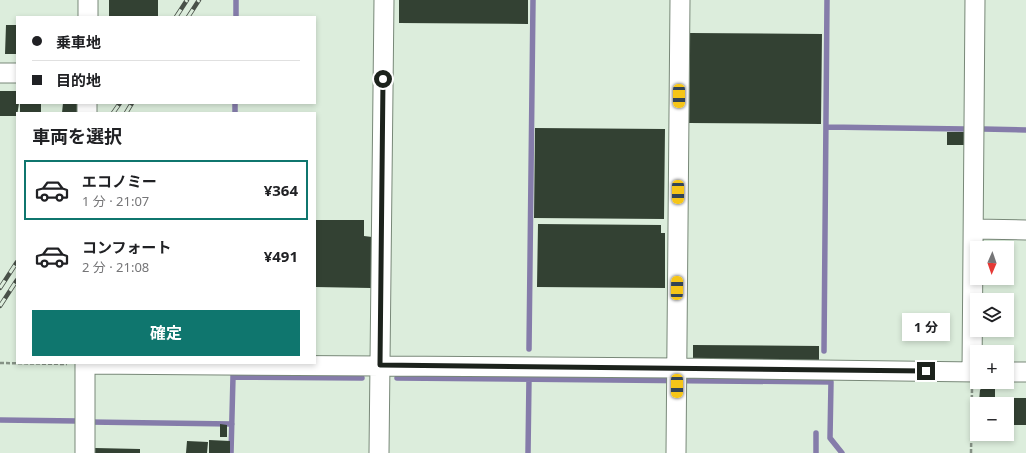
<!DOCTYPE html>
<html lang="ja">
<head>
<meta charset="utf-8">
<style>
  body { margin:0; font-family:"Noto Sans","Noto Sans JP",sans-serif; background:#f2f2f2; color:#202124; height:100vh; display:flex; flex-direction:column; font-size:15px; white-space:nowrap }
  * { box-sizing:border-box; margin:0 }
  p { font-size:13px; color:#757577 }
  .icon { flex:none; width:22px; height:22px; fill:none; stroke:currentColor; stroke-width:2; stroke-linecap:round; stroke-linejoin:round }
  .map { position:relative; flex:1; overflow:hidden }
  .details { position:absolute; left:16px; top:112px; width:300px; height:252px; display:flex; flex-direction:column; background:#fff; border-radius:0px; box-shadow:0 2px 6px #0003 }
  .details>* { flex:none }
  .hud { position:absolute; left:16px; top:16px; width:300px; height:88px; border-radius:0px; box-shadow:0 2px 6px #0003; display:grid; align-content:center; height:88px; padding:0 16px; background:#fff }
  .needle { width:26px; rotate:182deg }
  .buttons { position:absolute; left:970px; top:241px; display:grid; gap:8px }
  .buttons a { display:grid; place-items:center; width:44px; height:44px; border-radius:0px; background:#fff; box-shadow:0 2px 6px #0003; font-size:20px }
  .end { position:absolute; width:18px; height:18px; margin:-9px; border:5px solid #1c221c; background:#fff; box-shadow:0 0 0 2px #fff }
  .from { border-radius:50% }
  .bubble { position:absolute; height:28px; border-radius:0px; background:#fff; box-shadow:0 2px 6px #0003; font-size:13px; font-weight:700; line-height:28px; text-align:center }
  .car { position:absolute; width:12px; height:24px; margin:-12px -6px; border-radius:5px; box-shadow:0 0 3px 1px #0007; background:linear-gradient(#f5c518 24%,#345 0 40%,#f5c518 0 76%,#345 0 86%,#f5c518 0) }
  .hud b { display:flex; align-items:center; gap:14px; height:38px; font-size:15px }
  .hud b+b { border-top:1px solid #e0e0e0 }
  .hud i { width:10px; height:10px; background:#202124 }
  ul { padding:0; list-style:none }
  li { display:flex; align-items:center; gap:12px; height:60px; margin:0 8px 6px; padding:0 8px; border:2px solid transparent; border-radius:0px }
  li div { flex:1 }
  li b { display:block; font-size:15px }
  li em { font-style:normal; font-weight:700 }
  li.active { border-color:#0f766e }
  li>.icon { width:36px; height:36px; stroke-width:1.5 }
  h2 { padding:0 16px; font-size:18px; line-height:48px }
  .cta { display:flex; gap:8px; margin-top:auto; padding:8px 16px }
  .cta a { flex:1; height:46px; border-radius:0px; background:#0f766e; color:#fff; font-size:16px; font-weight:700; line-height:46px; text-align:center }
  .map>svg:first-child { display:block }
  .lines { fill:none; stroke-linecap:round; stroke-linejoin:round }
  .stream { stroke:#857caa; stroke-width:5.5 }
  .building { fill:#334133 }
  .minor-casing { stroke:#788878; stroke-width:21 }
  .path { stroke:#859185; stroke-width:2.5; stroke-dasharray:4 2; stroke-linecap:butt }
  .minor { stroke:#fff; stroke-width:19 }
  .rail-casing { stroke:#495149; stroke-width:4.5 }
  .rail { stroke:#dceddc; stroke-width:3; stroke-dasharray:9; stroke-linecap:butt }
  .route { stroke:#1c221c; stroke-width:5 }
</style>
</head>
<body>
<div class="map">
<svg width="1026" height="453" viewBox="0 0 1026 453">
  <rect width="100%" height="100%" fill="#dceddc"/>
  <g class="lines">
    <path class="stream" d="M236 17V0
      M235 113V103
      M826 127 965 129
      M983 129 1026 130
      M529 349 533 0
      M824 351 827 0
      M233 368V377L362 378
      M397 378 831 382 830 438 842 453
      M0 420 78 421
      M89 422 232 424
      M231 453 233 377
      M528 453 529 379
      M816 453V433"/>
  </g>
  <path class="building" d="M109 0H158V17H109Z
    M399 0H528V24L399 23Z
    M6 25H17V54H5Z
    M690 33 822 34 821 124 689 123Z
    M0 91H17V103H19L17 116H0Z
    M20 103H41V113H20Z
    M63 103H82V113H62Z
    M535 128 665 129 664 219 534 218Z
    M947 132H965V145H947Z
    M315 220H364V236L372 237 371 288 315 287Z
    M538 224 661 225V233H665V288L537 287Z
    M693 345 819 346V361L693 360Z
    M987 382H995V402L979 401 980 390Z
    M1007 398H1026V425H1012V419L1007 418Z
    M220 424 227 425V437H220Z
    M209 440 230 441V453H209Z
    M187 441 208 442 207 453H186Z
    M95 448 140 449V453H95Z"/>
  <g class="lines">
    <g class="minor-casing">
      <path id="minor" d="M88 17V0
        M0 73H17
        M87 113V103
        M974 229 1026 230
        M85 364 677 368 977 372
        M972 372 975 0
        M1007 372H1026
        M85 453V363
        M379 453 384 0
        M676 453 680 0"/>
    </g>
    <path class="path" d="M0 363 67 364
      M971 453 972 389"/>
    <use href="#minor" class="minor"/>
    <g class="rail-casing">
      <path id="rail" d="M176 17 187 0
        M188 17 199 0
        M113 113 120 103
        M126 113 132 103
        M0 288 17 262
        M0 306 17 280"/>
    </g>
    <use href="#rail" class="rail"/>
  </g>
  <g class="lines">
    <path class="route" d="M383 79 380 365 926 371"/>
  </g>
</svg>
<div class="buttons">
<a><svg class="needle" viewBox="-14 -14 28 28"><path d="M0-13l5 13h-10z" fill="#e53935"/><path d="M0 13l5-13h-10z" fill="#757577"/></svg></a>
<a><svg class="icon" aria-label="layers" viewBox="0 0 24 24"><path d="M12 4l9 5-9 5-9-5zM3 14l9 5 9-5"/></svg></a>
<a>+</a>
<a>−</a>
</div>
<i class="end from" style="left:383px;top:79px"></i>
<i class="end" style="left:926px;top:371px"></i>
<div class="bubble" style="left:902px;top:313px;width:48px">1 分</div>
<i class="car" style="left:679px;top:96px;rotate:180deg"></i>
<i class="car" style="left:678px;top:192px;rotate:180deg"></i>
<i class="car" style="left:677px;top:288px;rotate:1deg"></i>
<i class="car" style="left:677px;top:386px;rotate:180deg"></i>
<div class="hud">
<b><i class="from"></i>乗車地</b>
<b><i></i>目的地</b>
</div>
<section class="details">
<h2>車両を選択</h2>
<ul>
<li class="active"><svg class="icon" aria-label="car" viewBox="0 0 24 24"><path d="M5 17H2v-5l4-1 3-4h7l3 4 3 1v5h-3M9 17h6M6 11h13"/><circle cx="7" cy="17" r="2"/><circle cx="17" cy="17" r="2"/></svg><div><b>エコノミー</b><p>1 分 · 21:07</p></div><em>¥364</em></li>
<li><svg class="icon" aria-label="car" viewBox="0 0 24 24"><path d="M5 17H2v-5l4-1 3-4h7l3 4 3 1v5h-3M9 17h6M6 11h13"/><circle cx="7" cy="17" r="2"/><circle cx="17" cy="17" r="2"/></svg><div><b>コンフォート</b><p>2 分 · 21:08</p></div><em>¥491</em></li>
</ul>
<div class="cta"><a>確定</a></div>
</section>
</div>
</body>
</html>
